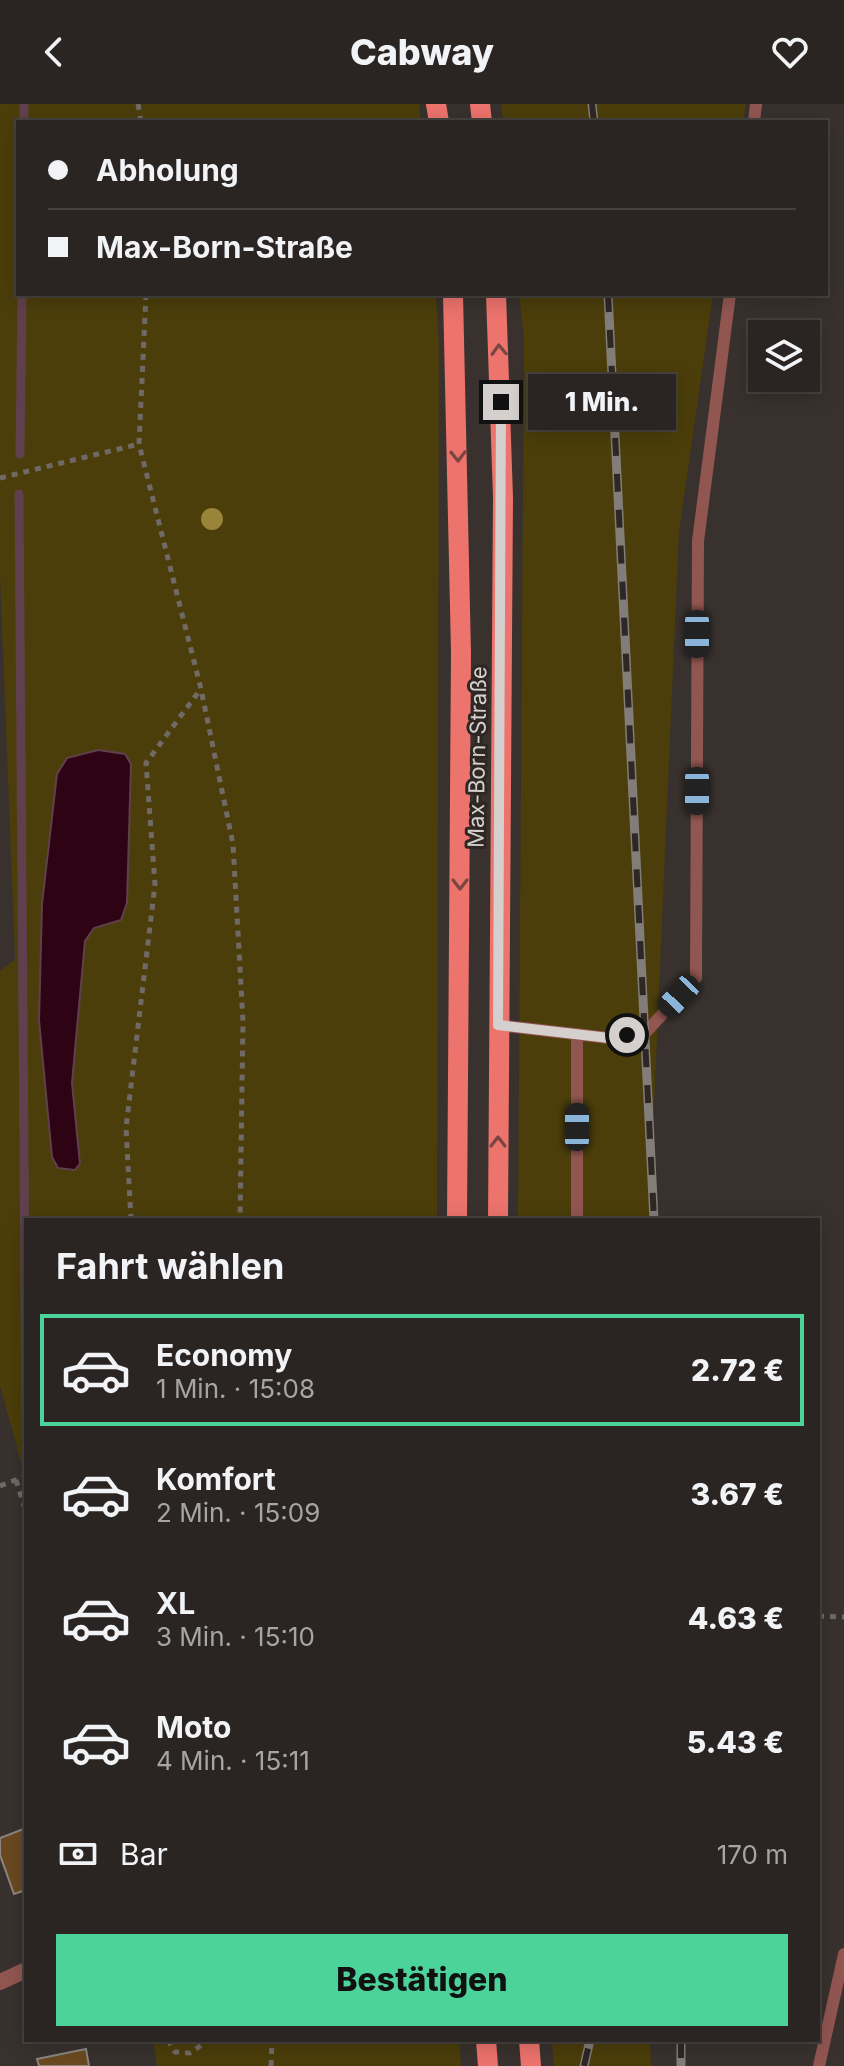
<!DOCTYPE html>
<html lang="de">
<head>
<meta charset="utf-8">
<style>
  body { margin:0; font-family:Inter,sans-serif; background:#36312f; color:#f1f3f6; height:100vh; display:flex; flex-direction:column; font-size:30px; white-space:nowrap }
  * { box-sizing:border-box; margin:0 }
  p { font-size:26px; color:#a5a5a5 }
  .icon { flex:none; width:44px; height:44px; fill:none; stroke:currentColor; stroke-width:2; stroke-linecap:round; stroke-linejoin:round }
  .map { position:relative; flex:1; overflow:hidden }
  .details { position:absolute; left:24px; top:1114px; width:796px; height:824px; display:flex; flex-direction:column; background:#2a2522; border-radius:0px; box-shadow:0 4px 20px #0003,0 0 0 2px #464240 }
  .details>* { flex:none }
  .hud { position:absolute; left:16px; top:16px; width:812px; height:176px; border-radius:0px; box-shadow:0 4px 20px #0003,0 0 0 2px #464240; display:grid; align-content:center; height:176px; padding:0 32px; background:#2a2522 }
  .controls { position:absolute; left:748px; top:216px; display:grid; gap:16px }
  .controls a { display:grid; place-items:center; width:72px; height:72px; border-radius:0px; background:#2a2522; box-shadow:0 4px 20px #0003,0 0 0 2px #464240; font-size:40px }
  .end { position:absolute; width:36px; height:36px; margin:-18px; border:10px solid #d5d0ce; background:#111; box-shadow:0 0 0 4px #111 }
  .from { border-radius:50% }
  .bubble { position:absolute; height:56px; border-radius:0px; background:#2a2522; box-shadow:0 4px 20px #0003,0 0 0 2px #464240; font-size:26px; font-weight:800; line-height:56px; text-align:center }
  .car { position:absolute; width:24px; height:48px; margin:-24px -12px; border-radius:10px; box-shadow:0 0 6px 2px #0007; background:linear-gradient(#222 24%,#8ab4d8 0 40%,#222 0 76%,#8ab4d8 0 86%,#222 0) }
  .hud b { display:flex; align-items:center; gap:28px; height:76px; font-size:30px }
  .hud b+b { border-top:2px solid #464240 }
  .hud i { width:20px; height:20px; background:#f1f3f6 }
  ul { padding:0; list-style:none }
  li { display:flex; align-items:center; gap:24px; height:112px; margin:0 16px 12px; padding:0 16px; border:4px solid transparent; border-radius:0px }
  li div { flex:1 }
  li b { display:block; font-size:30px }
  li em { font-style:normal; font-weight:800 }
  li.on { border-color:#4cd39a }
  li>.icon { width:72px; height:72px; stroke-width:1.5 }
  h2 { padding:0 32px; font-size:36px; line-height:96px }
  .pay { display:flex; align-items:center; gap:20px; height:88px; padding:0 32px; font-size:30px }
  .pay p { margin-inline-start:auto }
  .primary-button { display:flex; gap:16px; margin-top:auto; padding:16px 32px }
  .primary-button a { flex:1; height:92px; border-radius:0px; background:#4cd39a; color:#111; font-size:32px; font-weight:800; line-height:92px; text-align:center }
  header { display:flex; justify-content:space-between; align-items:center; height:104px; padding:0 32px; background:#2a2522; font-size:36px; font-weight:800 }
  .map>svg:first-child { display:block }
  .green { fill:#4b3e0b }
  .water { fill:#2e0314; stroke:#60404c; stroke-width:2 }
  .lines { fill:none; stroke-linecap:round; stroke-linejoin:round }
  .stream { stroke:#60404c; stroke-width:9 }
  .building { fill:#6a4920; stroke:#8b8680; stroke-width:2 }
  .path { stroke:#706a67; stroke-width:5; stroke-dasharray:6 6; stroke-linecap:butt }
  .service { stroke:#925651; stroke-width:12 }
  .minor { stroke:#925651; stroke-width:16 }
  .primary { stroke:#ed736d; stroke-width:20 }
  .rail-casing { stroke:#837d7a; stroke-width:9 }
  .rail { stroke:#2e2724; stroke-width:6; stroke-dasharray:18; stroke-linecap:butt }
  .tree { fill:#9a843a }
  .oneway { stroke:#7a4541 }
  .route { stroke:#d5d0ce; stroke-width:10 }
  .labels { text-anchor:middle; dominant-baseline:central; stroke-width:6; stroke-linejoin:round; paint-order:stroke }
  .street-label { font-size:22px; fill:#d5d0ce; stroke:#2e2724 }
</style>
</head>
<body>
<header><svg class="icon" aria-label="back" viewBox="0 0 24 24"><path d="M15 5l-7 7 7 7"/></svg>Cabway<svg class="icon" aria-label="heart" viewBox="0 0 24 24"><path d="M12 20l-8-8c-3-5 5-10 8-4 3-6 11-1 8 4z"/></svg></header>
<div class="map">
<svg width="844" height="1962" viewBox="0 0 844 1962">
  <rect width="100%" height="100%" fill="#38312e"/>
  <path class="green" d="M0 0H419L421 18H18V190H436L439 242 437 1116H26V1376L0 1282V867L15 855 0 471Z
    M501 0H746L743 18H503Z
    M519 190H713L679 428 649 1116H518L524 234Z
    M153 1936H459L461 1962H157Z
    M552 1936H650L651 1962H554Z"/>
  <path class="water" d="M98 646 125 650 131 660 127 799 121 816 94 824 85 837 72 979 80 1060 75 1066 58 1064 52 1053 39 916 42 800 57 670 67 654Z"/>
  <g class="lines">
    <path class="stream" d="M24 18V0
      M20 350 22 190
      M19 390 26 1310"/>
  </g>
  <path class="building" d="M26 1724V1786L14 1790 0 1751V1734Z
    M86 1945 89 1962H39L37 1955Z"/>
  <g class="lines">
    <path class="path" d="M138 0 141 18
      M146 190 139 340 201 585 233 740 243 918 240 1116
      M0 374 139 340
      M131 1116 126 1024 155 780 146 659 200 586
      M16 1376 26 1408
      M0 1382 26 1372
      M818 1512 844 1513
      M168 1936 175 1948 190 1949 203 1940V1936
      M271 1962 272 1936"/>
    <path class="service" d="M754 18 756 0
      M498 921 609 934 645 929 696 874 698 437 730 190
      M577 930V1116
      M819 1962 844 1850"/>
    <path class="minor" d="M0 1878 26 1866"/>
    <path class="primary" d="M436 0 439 18
      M480 0 482 18
      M453 190 461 549 457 1116
      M496 190 503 393 498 1116
      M486 1936 488 1962
      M529 1936 531 1962"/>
    <g class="rail-casing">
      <path id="rail" d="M592 0 594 18
        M608 190 654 1116
        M681 1936V1962
        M584 1962 590 1936"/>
    </g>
    <use href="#rail" class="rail"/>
  </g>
  <circle class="tree" cx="212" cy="415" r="11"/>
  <defs><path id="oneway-chevron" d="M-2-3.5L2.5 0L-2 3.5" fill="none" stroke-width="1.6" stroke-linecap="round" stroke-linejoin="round" transform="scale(2)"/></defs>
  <g class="oneway">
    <use href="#oneway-chevron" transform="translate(499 246) rotate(-92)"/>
    <use href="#oneway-chevron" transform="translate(458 352) rotate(89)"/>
    <use href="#oneway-chevron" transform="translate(460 780) rotate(90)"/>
    <use href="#oneway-chevron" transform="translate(498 1038) rotate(-90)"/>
  </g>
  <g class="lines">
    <path class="route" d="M501 298 498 921 609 934 627 931"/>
  </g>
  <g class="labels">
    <g class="street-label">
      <text transform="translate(477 653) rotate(-89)">Max-Born-Straße</text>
    </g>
  </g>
</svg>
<div class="controls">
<a><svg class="icon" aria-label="layers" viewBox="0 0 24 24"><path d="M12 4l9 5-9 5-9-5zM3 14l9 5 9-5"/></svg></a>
</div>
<i class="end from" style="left:627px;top:931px"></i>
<i class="end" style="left:501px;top:298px"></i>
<div class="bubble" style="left:528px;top:270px;width:148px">1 Min.</div>
<i class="car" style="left:697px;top:530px;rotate:180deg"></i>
<i class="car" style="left:697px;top:687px;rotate:180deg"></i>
<i class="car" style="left:679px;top:892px;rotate:223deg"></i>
<i class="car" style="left:577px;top:1023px;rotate:0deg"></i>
<div class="hud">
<b><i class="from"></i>Abholung</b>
<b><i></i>Max-Born-Straße</b>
</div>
<section class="details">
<h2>Fahrt wählen</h2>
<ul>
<li class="on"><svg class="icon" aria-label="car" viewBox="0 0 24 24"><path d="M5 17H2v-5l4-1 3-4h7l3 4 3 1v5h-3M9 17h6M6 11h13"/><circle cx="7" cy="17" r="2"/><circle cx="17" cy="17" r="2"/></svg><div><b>Economy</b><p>1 Min. · 15:08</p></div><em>2.72 €</em></li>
<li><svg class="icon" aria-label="car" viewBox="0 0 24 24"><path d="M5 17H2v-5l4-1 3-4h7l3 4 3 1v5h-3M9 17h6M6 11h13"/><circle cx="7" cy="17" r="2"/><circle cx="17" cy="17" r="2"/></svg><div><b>Komfort</b><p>2 Min. · 15:09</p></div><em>3.67 €</em></li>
<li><svg class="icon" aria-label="car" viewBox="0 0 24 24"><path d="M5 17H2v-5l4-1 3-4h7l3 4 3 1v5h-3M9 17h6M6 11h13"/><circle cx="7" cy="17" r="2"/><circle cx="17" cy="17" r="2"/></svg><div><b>XL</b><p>3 Min. · 15:10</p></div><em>4.63 €</em></li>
<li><svg class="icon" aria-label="car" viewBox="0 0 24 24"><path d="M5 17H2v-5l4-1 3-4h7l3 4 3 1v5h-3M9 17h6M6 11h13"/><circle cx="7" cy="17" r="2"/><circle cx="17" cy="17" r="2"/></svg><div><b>Moto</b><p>4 Min. · 15:11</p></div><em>5.43 €</em></li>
</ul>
<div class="pay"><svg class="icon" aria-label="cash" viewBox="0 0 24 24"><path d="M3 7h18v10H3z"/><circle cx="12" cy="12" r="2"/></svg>Bar<p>170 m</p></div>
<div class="primary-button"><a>Bestätigen</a></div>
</section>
</div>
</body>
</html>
